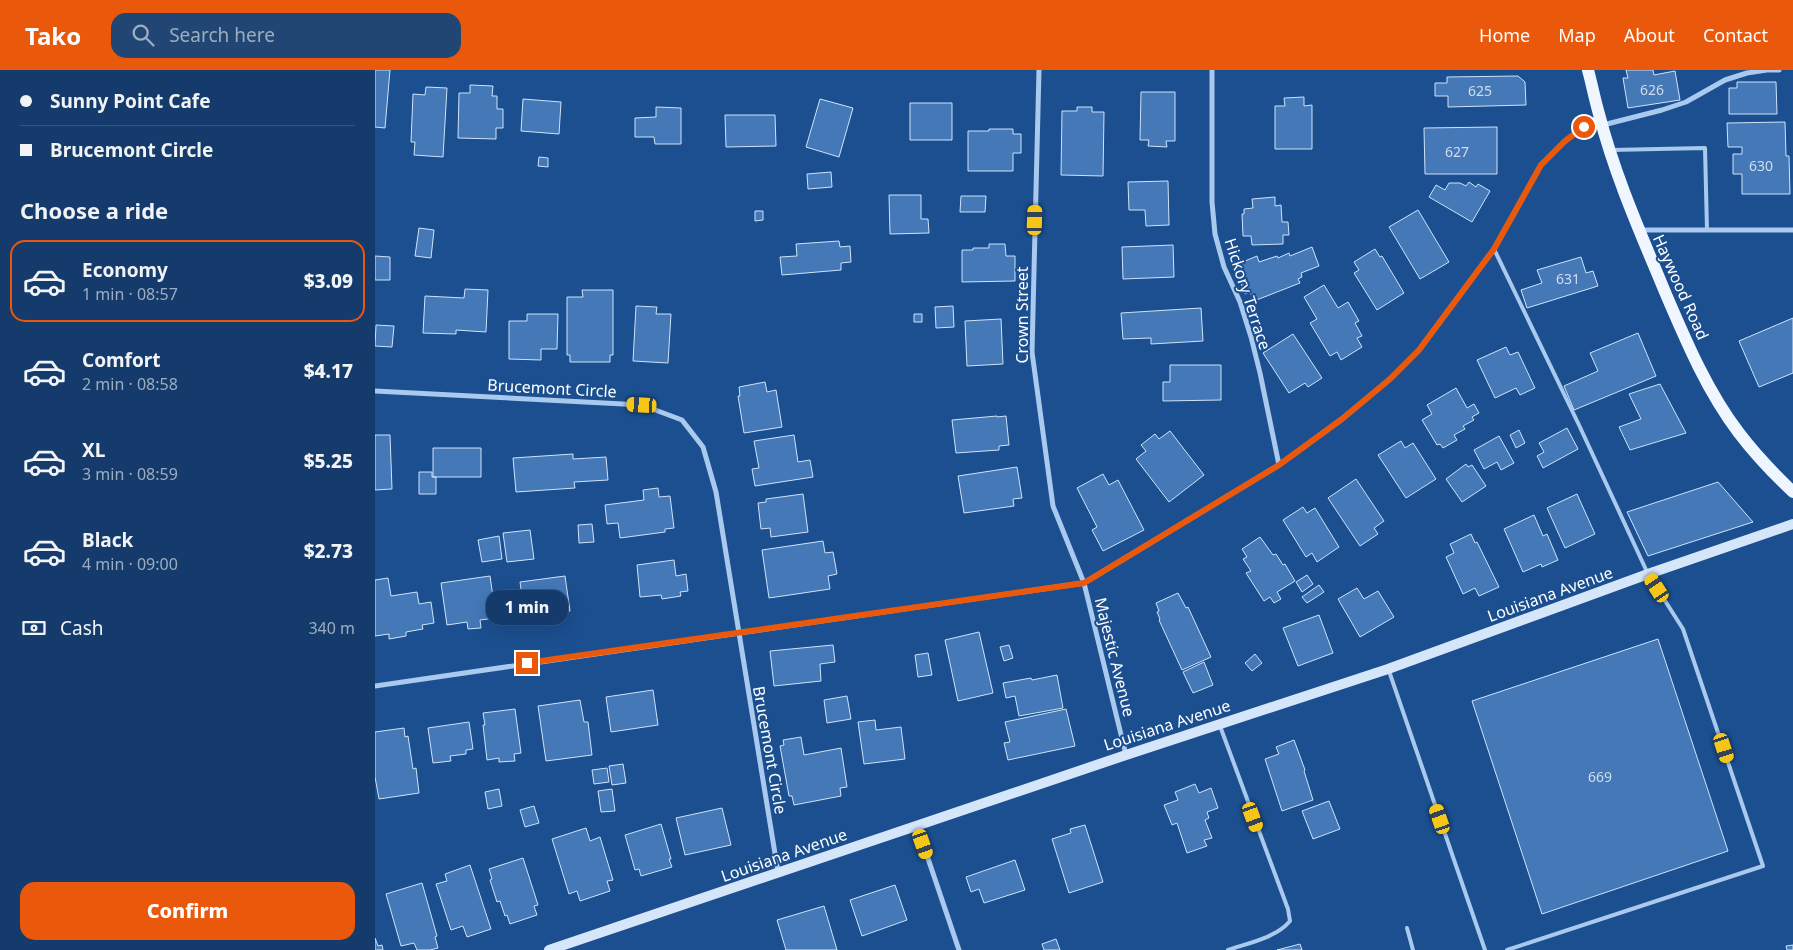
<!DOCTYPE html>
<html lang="en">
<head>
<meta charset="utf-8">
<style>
  body { margin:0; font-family:"Noto Sans",sans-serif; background:#214673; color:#f1f3f6; height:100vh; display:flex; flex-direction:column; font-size:19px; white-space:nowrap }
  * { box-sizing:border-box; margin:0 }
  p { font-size:16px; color:#9dadc1 }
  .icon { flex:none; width:28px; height:28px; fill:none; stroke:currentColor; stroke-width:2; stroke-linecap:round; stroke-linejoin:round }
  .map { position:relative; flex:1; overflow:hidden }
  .panel { display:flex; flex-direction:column; background:#143b6b; width:375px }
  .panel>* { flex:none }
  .guide { display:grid; align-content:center; height:110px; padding:0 20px; background:#143b6b }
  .end { position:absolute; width:22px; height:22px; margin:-11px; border:6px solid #ea580c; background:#fff; box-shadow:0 0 0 2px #fff }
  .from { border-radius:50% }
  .bubble { position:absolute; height:35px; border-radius:15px; background:#143b6b; box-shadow:0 5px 20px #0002,0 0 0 1px #33557e; font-size:16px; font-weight:800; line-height:35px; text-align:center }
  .car { position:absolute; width:15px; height:30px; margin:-15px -8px; border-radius:6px; box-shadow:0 0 4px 1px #0007; background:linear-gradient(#f5c518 24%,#345 0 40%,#f5c518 0 76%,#345 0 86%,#f5c518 0) }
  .guide b { display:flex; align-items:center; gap:18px; height:48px; font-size:19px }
  .guide b+b { border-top:1px solid #33557e }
  .guide i { width:12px; height:12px; background:#f1f3f6 }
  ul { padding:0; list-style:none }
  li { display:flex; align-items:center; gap:15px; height:82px; margin:0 10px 8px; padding:0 10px; border:2px solid transparent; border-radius:15px }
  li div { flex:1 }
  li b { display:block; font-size:19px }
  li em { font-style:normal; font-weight:800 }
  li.current { border-color:#ea580c }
  li>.icon { width:45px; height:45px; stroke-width:1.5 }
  h2 { padding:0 20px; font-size:22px; line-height:60px }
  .pay { display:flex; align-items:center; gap:12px; height:55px; padding:0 20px; font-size:19px }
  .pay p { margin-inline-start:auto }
  .primary-button { display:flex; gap:10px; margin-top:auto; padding:10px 20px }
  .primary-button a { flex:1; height:58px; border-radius:15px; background:#ea580c; color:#fff; font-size:20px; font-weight:800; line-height:58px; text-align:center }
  header { display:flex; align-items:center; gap:30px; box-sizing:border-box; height:70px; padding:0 25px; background:#ea580c; color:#fff }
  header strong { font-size:24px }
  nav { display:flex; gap:28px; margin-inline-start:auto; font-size:18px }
  .search { width:350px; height:45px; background:#214673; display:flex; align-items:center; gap:12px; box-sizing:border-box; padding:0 18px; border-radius:15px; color:#9dadc1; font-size:19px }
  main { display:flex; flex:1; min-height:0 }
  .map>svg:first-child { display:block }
  .building { fill:#4478b7; stroke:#cfe3fa }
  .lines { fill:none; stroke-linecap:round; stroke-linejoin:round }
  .lane { stroke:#a9c9ee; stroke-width:4 }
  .street { stroke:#a9c9ee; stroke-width:5 }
  .secondary { stroke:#d6e6fa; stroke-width:10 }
  .primary { stroke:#f0f6ff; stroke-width:12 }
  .route { stroke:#ea580c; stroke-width:6 }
  .labels { text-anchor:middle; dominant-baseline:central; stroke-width:4; stroke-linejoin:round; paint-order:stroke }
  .number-label { font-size:14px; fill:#d0dded }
  .street-label { font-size:16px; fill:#fff; stroke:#1b4f8f }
</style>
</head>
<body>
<header>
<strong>Tako</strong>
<div class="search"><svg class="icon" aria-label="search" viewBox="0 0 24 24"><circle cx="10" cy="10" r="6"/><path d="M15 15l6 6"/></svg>Search here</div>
<nav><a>Home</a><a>Map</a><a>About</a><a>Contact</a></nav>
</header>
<main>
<section class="panel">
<div class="guide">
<b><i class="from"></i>Sunny Point Cafe</b>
<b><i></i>Brucemont Circle</b>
</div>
<h2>Choose a ride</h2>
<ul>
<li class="current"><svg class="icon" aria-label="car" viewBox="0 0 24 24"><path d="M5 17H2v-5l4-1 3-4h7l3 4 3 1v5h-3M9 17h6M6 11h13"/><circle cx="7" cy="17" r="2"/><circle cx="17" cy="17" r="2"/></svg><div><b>Economy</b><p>1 min · 08:57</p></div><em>$3.09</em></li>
<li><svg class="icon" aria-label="car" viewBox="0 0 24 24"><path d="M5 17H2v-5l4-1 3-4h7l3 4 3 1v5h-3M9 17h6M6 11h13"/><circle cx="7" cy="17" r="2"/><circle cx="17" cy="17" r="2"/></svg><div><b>Comfort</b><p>2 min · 08:58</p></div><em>$4.17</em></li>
<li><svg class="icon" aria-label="car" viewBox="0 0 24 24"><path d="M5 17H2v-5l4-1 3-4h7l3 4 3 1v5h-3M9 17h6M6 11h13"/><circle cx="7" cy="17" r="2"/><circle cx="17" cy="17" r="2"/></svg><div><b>XL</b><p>3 min · 08:59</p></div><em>$5.25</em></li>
<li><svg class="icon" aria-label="car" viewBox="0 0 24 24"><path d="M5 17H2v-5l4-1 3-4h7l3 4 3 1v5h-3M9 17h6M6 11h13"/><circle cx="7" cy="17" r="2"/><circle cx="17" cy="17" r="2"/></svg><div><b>Black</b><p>4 min · 09:00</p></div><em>$2.73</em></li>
</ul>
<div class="pay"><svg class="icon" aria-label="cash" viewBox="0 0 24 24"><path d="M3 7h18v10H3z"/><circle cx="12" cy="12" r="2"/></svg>Cash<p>340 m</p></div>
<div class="primary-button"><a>Confirm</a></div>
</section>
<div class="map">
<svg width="1418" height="880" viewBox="0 0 1418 880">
  <rect width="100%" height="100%" fill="#1b4f8f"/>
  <path class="building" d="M0 0H15L10 58 0 57Z
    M1251 0H1278L1279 5 1300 1 1305 30 1253 38 1248 8H1253Z
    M1143 6 1150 12 1151 35 1073 37V26H1060V13H1072V7Z
    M1362 12H1401L1402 44H1354V18H1362Z
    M95 15 118 16 117 26H122V39H128V58H121V69L83 68 84 23H95Z
    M51 17 72 18 68 87 39 85 40 72H36L38 24 50 25Z
    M766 22H800V71H791L792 77 773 76 774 70H765Z
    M929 27V36L937 35V79H900V36H910L909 28Z
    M148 29 186 32 184 64 146 61Z
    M445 29 478 38 464 87 431 77Z
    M535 33H577V70H535Z
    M281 37 306 38V74H280L279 67H260V48L281 47Z
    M702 37H717V42H729L728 106 686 105 687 41H702Z
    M350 45H400L401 76 351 77Z
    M1410 52 1411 86H1414L1415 124H1367V104H1358V84H1367V77H1353L1352 53Z
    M1122 57V104H1050L1049 58Z
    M614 59H638V64H646V83H638V101H593V61H614Z
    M164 87 173 88V97L163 96Z
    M456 102 457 117 433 119 432 104Z
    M793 111 794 155 771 156 770 140H754L753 112Z
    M1094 112 1101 117 1103 114 1115 121 1097 152 1054 127 1061 115 1070 120 1074 113H1085L1091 116Z
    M514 125H546V149H553L554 163 515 164Z
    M586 126H611L610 142H585Z
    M900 127V136L906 135 907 152H913L914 165H908V174L877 175 876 166H868L867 144H869V139L878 138 877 129Z
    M1043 140 1074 192 1045 209 1014 157Z
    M380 141H388V150L380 151Z
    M44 158 59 160 56 188 40 186Z
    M464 171 465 177 475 176 476 192 466 193V200L407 205 405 187 422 186 421 174Z
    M614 174H630L631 186H640V211L587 212V180H598V178H614Z
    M798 175 799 207 748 209 747 177Z
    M937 177 944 196 926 203 927 207 923 209 925 213 879 231 875 222 870 224 866 213 870 212 863 194 882 186 884 192 902 186 903 188 914 183 915 186Z
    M1000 179 1005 187 1007 186 1029 223 1002 240 979 203 984 200 979 192Z
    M0 186 15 187V210H0Z
    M1206 187 1211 203 1218 201 1223 216 1152 238 1146 220 1167 213 1162 200Z
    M949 215 963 238 973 232 984 251 980 253 987 266 982 268 987 277 966 290 962 282 955 286 935 253 942 249 929 227Z
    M90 219 113 220 111 262 81 260V264L48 263 50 226 89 228Z
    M207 220H238V285H235V292H195V285H192V227H208Z
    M261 236 282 237 281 244H296L293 293 258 291Z
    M578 236 579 257 561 258 560 237Z
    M826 238 828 271 776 274V268L748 269 746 243Z
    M152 244H183L182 279H166V290L134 289V251H152Z
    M539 244H547V252H539Z
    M1418 248V303L1384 317 1364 271Z
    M626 249 628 294 592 296 590 251Z
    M1 255 19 256 17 277 0 276Z
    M1263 263 1281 306 1199 340 1189 316 1223 301 1215 283Z
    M918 264 947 308 933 317 930 313 914 323 888 283Z
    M1131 277 1135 285 1143 282 1160 318 1145 325 1141 318 1120 328 1102 290Z
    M795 295H846V330L788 331V312H795Z
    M390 312 392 322 401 320 407 357 369 363 363 326H365L364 317Z
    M1285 314 1311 363 1255 380 1244 357 1266 349 1254 324Z
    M1081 318 1092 338 1099 334 1104 343 1097 347 1099 350 1088 356 1090 359 1079 365 1082 370 1068 378 1065 374 1062 375 1047 350 1057 344 1052 335Z
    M622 346V347L631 346 634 375 624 376V380L581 383 577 350Z
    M1192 358 1203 379 1168 398 1162 386 1169 382 1164 373Z
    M1144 360 1150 373 1141 378 1135 365Z
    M795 361 829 405 794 432 761 389 771 381 766 375 780 364 784 369Z
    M0 365H15L17 419 0 420Z
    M419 365 423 392 435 390 438 407 380 416 377 399 384 398 379 371Z
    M1124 366 1139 393 1126 400 1122 392 1109 399 1099 380Z
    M1026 371 1030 378 1038 373 1061 409 1031 428 1003 385Z
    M58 378H106V407H58Z
    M198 384V389L231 387 233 410 199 412 200 418 141 422 138 388Z
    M1091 394 1093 397 1097 395 1111 416 1087 432 1071 409Z
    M642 397 647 428 638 429 639 436 589 443 583 406Z
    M44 402H57V407H61V424H44Z
    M728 404 734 415 743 410 769 460 728 481 717 460 722 457 702 418Z
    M981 409 1009 451 999 458 1003 464 985 476 953 428Z
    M1343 412 1378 452 1273 486 1252 442Z
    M283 418 284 427 295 426 299 458 290 459V462L245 468 243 453 232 454 230 435 269 430 268 420Z
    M428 424 433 462 396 467 395 458 386 459 383 433 391 432V429Z
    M1202 424 1220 464 1190 478 1172 438Z
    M928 437 932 443 940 438 964 477 942 492 937 483 931 487 908 450Z
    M1159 445 1168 466 1172 464 1183 490 1167 497 1166 494 1148 502 1129 459Z
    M217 454 219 472 204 473 203 455Z
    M155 460 159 489 132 492 128 463Z
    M1096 464 1100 473 1102 472 1124 517 1104 526 1100 518 1088 524 1071 487 1079 483 1075 474Z
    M124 466 127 489 107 492 103 470Z
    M885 467 898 485 901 484 908 495 910 494 920 511 902 522 906 529 899 533 895 527 889 531 871 503 876 501 868 489 872 487 867 479Z
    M448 471 450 483 458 482 462 504 453 506 455 519 394 528 387 480Z
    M299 490 301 506 311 504 313 521 305 522 306 526 287 529 286 525 265 527 262 495Z
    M932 505 938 514 927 522 921 512Z
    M115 506 121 548 105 550 106 558 93 559 92 552 72 555 66 513Z
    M190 506 195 541 150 547 145 512Z
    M13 508 16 526 42 522 44 534 56 532 59 553 47 555 48 559 31 562V566L14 569V564L0 566V510Z
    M944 515 949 522 932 533 927 527Z
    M982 518 989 529 1003 521 1019 547 985 567 963 529Z
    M803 523 811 538 813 537 836 587 807 600 784 550 785 549 782 542 784 541 781 533Z
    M944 545 958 583 923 596 908 558Z
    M604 562 618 623 583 631 570 570Z
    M1283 569 1353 781 1167 844 1097 631Z
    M458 575 460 592 445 594 446 611 399 616 395 581Z
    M634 575 638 588 629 591 625 577Z
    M553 583 557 605 543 607 540 585Z
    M880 584 887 593 877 601 870 593Z
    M829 592 838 615 818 623 808 602Z
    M682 605 688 638 644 646 640 626 631 628 628 613 656 608 657 610Z
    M278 620 283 655 236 662 231 627Z
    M472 626 476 649 452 653 449 630Z
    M205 630 209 652H213L217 685 171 691 163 636Z
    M140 639 146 683 139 684 140 691 124 692V688L112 690 108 655H110L108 643Z
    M691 639 700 676 633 690 629 673 635 672 630 652Z
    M500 650 501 660 526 657 530 689 489 694 483 652Z
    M94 652 98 679 91 680V684L75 686 76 691 58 693 53 658Z
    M29 658 30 667 33 666 38 699 41 698 44 723 4 729 0 707V662Z
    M426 667 429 685 466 678 472 717 465 718 466 726 419 735 417 726H414L405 676 409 675 408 670Z
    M919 670 930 700 929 701 938 730 907 741 890 689 904 684 901 677Z
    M248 694 251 713 237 715 234 696Z
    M232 698 234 712 219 714 217 700Z
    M820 714 824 723 836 718 843 738 832 742 834 748 830 750 837 768 829 770 832 776 812 783 802 753 797 755 789 735 803 730 800 722Z
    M124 719 127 736 113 739 110 722Z
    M237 719 240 741 226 742 223 721Z
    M954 731 965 759 938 769 927 741Z
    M159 736 164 753 150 757 145 740Z
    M347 738 356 775 310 785 301 748Z
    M286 754 296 789H294L297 797 266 806 264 799 260 800 250 765Z
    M710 755 728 812 694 823 677 769 696 763 695 759Z
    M211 758 215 771 225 767 238 810 232 811 235 821 205 831 202 821 194 824 177 769Z
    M148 788 163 835 159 836 162 845 135 854 132 845 130 846 125 831 122 832 115 810 117 809 114 799Z
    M640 790 650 820 609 833 604 819 596 822 591 807Z
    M95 795 116 859 92 867 88 856 76 860 61 814 72 811 70 804Z
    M47 813 62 866 60 867 63 878 55 880H42L39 873 26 876 11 824Z
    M520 815 532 850 487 866 475 830Z
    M449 836 462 880H411L402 850Z
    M0 868 3 876 7 875 8 880H0Z
    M681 869 685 880H669L667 874Z
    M925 874 927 880H902Z
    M1418 875V880H1412L1411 876Z"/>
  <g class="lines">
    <path class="lane" d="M1236 80 1330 78 1332 160
      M1119 179 1204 355 1273 504 1308 559 1388 796 1132 880
      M1014 601 1110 880
      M845 656 913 839 915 851C901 868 873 873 853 880
      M1032 858 1038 880"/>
    <path class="street" d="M664 0 657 282 678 436 709 513 751 685
      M837 0V132L840 164 849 197 865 232 876 267 885 303 904 395
      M1394 0H1404
      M1228 55 1287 40 1311 32 1350 10 1372 3 1392 0
      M1264 160H1418
      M0 321 267 335 307 350 328 377 341 422 403 802
      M0 616 709 513 904 395 967 349 1015 309 1044 280 1119 179 1166 95 1190 71 1224 46
      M542 756 584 880"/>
    <path class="secondary" d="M174 880 751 685 1013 599 1273 504 1418 454"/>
    <path class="primary" d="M1213 0C1217 15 1220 30 1224 44 1240 106 1266 164 1290 222 1311 271 1332 321 1364 363 1380 384 1399 404 1418 422"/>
  </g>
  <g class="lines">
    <path class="route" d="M152 593 709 513 904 395 967 349 1015 309 1044 280 1119 179 1166 95 1190 71 1209 57"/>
  </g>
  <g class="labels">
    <g class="number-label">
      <text x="1277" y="19">626</text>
      <text x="1105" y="20">625</text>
      <text x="1082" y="81">627</text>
      <text x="1386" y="95">630</text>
      <text x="1193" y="208">631</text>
      <text x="1225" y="706">669</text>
    </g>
    <g class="street-label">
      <text transform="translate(1306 217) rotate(66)">Haywood Road</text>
      <text transform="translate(873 224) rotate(72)">Hickory Terrace</text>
      <text transform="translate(647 245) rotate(-90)">Crown Street</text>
      <text transform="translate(177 318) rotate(3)">Brucemont Circle</text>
      <text transform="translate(1175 524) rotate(-20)">Louisiana Avenue</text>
      <text transform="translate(740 587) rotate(76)">Majestic Avenue</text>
      <text transform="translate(792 655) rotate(-18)">Louisiana Avenue</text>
      <text transform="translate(395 680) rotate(80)">Brucemont Circle</text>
      <text transform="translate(409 785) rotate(-19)">Louisiana Avenue</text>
    </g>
  </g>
</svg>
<i class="end from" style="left:1209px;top:57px"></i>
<i class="end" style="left:152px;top:593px"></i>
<div class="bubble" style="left:111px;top:520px;width:82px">1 min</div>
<i class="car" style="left:660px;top:150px;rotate:2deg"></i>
<i class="car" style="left:267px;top:335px;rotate:273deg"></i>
<i class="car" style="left:1282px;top:518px;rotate:327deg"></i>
<i class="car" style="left:1349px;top:678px;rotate:162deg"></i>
<i class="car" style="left:878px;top:747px;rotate:160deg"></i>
<i class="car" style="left:1065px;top:749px;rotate:341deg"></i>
<i class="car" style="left:548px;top:774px;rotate:161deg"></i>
</div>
</main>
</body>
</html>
